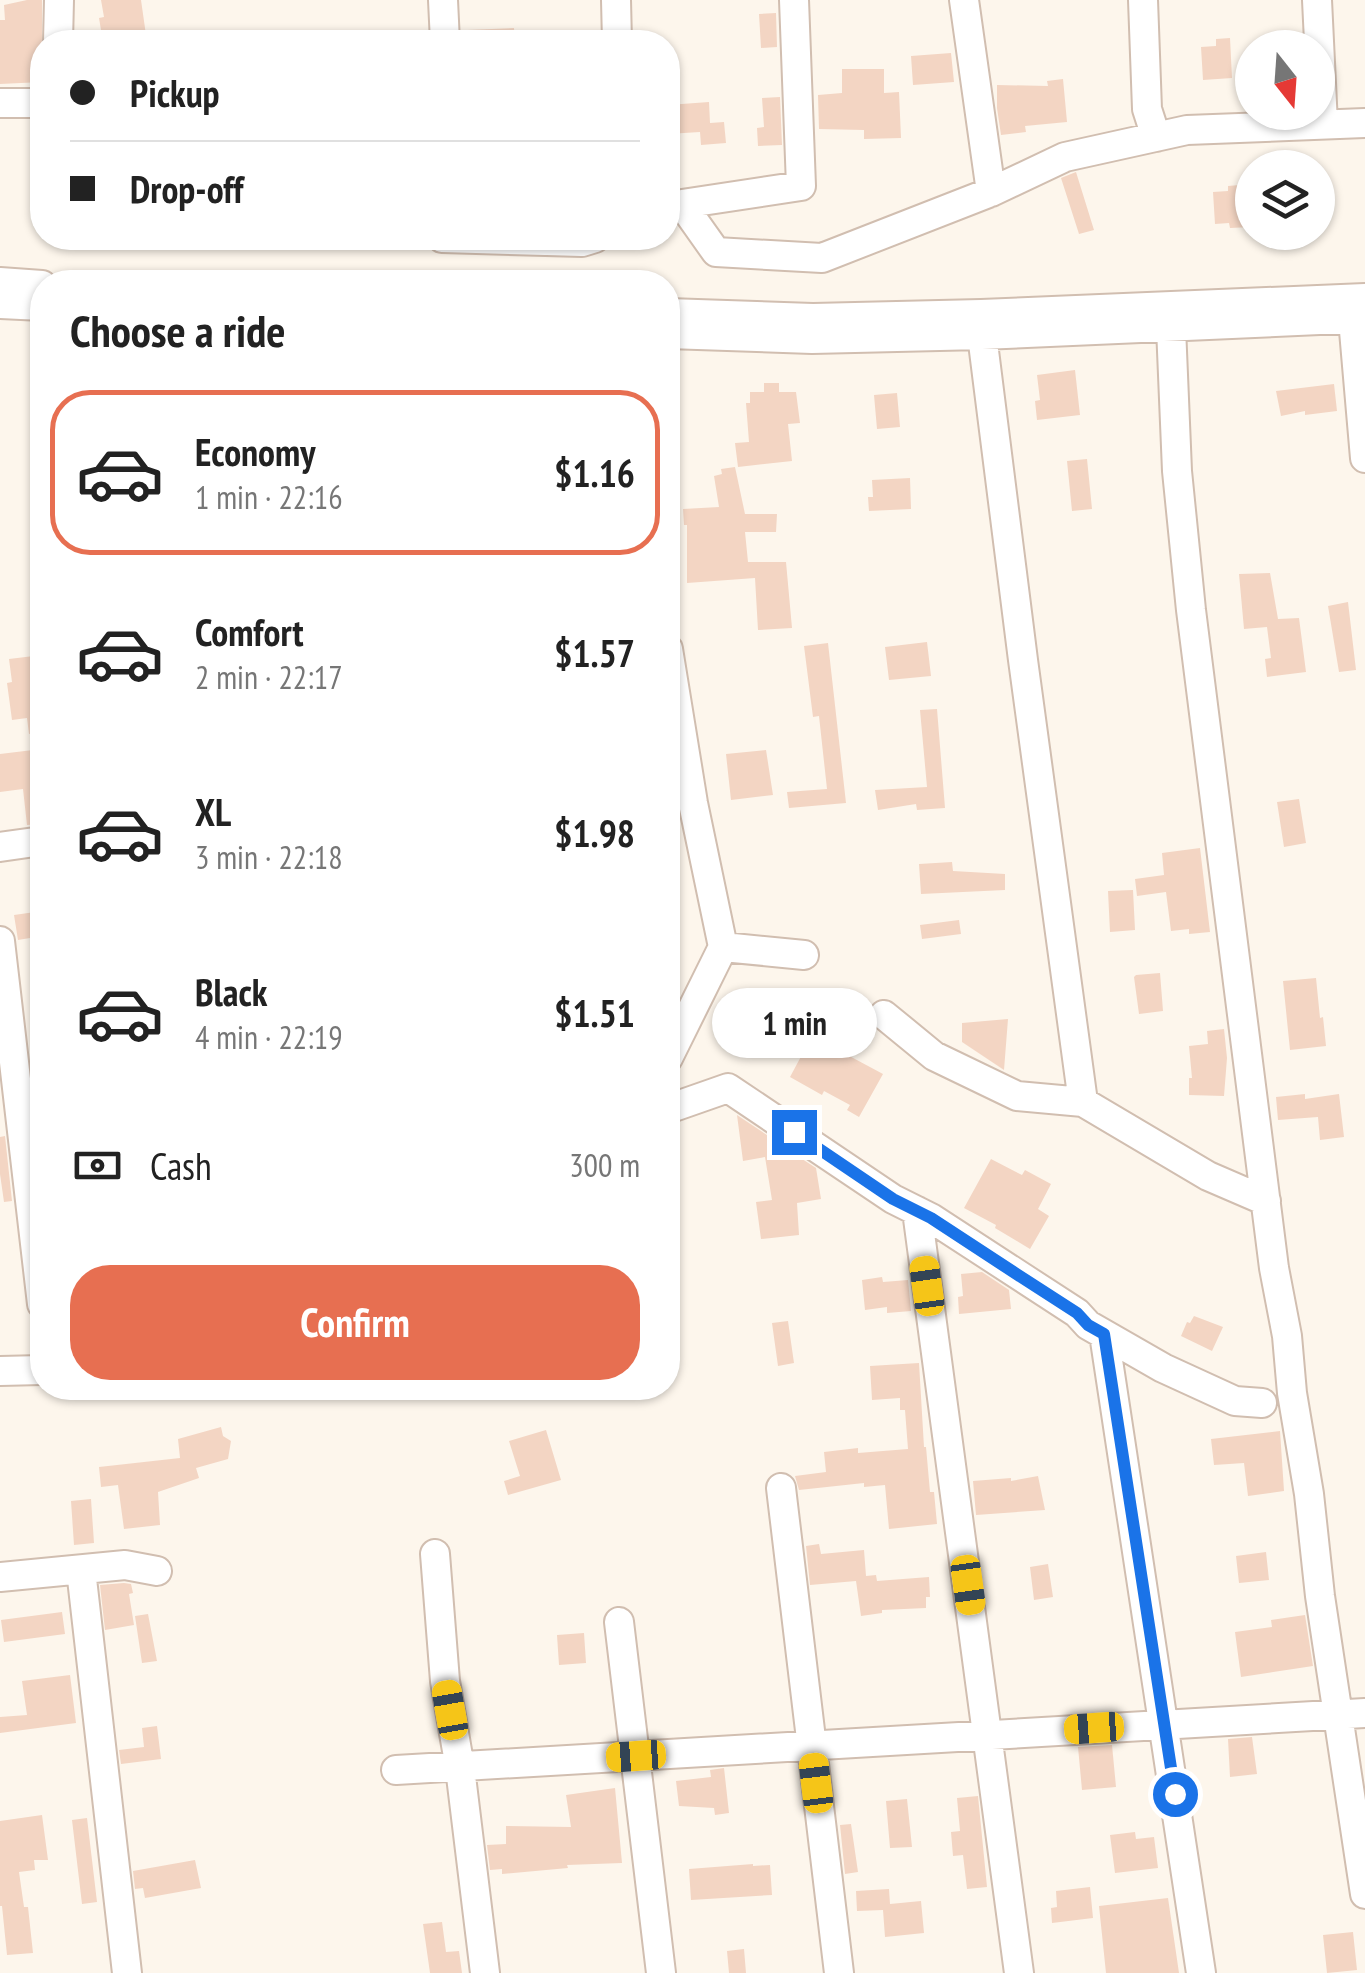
<!DOCTYPE html>
<html lang="en">
<head>
<meta charset="utf-8">
<style>
  body { margin:0; font-family:"PT Sans Narrow",sans-serif; background:#f2f2f2; color:#222; height:100vh; display:flex; flex-direction:column; font-size:38px; white-space:nowrap }
  * { box-sizing:border-box; margin:0 }
  p { font-size:32px; color:#767676 }
  .icon { flex:none; width:55px; height:55px; fill:none; stroke:currentColor; stroke-width:2; stroke-linecap:round; stroke-linejoin:round }
  .map { position:relative; flex:1; overflow:hidden }
  .sheet { position:absolute; left:30px; top:270px; width:650px; height:1130px; display:flex; flex-direction:column; background:#fff; border-radius:40px; box-shadow:0 2px 8px #0004 }
  .sheet>* { flex:none }
  .guide { position:absolute; left:30px; top:30px; width:650px; height:220px; border-radius:40px; box-shadow:0 2px 8px #0004; display:grid; align-content:center; height:220px; padding:0 40px; background:#fff }
  .needle { width:65px; rotate:163deg }
  .tools { position:absolute; left:1235px; top:30px; display:grid; gap:20px }
  .tools a { display:grid; place-items:center; width:100px; height:100px; border-radius:50%; background:#fff; box-shadow:0 2px 8px #0004; font-size:50px }
  .end { position:absolute; width:45px; height:45px; margin:-22px; border:12px solid #1a73e8; background:#fff; box-shadow:0 0 0 5px #fff }
  .from { border-radius:50% }
  .bubble { position:absolute; height:70px; border-radius:35px; background:#fff; box-shadow:0 2px 8px #0004; font-size:32px; font-weight:600; line-height:70px; text-align:center }
  .car { position:absolute; width:30px; height:60px; margin:-30px -15px; border-radius:12px; box-shadow:0 0 8px 2px #0007; background:linear-gradient(#f5c518 24%,#345 0 40%,#f5c518 0 76%,#345 0 86%,#f5c518 0) }
  .guide b { display:flex; align-items:center; gap:35px; height:95px; font-size:38px }
  .guide b+b { border-top:2px solid #e0e0e0 }
  .guide i { width:25px; height:25px; background:#222 }
  ul { padding:0; list-style:none }
  li { display:flex; align-items:center; gap:30px; height:165px; margin:0 20px 15px; padding:0 20px; border:5px solid transparent; border-radius:40px }
  li div { flex:1 }
  li b { display:block; font-size:38px }
  li em { font-style:normal; font-weight:600 }
  li.current { border-color:#e76f51 }
  li>.icon { width:90px; height:90px; stroke-width:1.5 }
  h2 { padding:0 40px; font-size:45px; line-height:120px }
  .pay { display:flex; align-items:center; gap:25px; height:110px; padding:0 40px; font-size:38px }
  .pay p { margin-inline-start:auto }
  .cta { display:flex; gap:20px; margin-top:auto; padding:20px 40px }
  .cta a { flex:1; height:115px; border-radius:40px; background:#e76f51; color:#fff; font-size:40px; font-weight:600; line-height:115px; text-align:center }
  .map>svg:first-child { display:block }
  .building { fill:#f3d5c3 }
  .lines { fill:none; stroke-linecap:round; stroke-linejoin:round }
  .minor-casing { stroke:#d1beb0; stroke-width:32 }
  .minor { stroke:#fff; stroke-width:28 }
  .route { stroke:#1a73e8; stroke-width:12 }
</style>
</head>
<body>
<div class="map">
<svg width="1365" height="1973" viewBox="0 0 1365 1973">
  <rect width="100%" height="100%" fill="#fdf6ec"/>
  <path class="building" d="M27 0H42V82L0 84V20H5L4 5Z
    M101 0H141L147 42H103L99 18 104 17Z
    M776 13 777 47 761 48 759 14Z
    M514 28 515 42H467V30Z
    M1230 38 1232 78 1203 80 1201 47 1216 46V39Z
    M951 53 954 82 913 85 911 56Z
    M842 69H884V93L899 92 901 138 864 139V130L819 129 818 95 842 93Z
    M1063 79 1067 122 1025 126 1026 132 1001 135 997 108V85L1048 86 1047 81Z
    M780 97 782 145 758 146 757 128 764 127 762 98Z
    M709 102 710 123 724 122 726 143 701 145 700 132 668 134V105Z
    M1076 172 1094 230 1079 234 1061 178Z
    M1252 184V227L1230 228 1229 223 1215 224 1213 192 1228 191V186Z
    M1075 370 1080 415 1037 420 1035 401 1040 400 1037 375Z
    M764 383H779V392H796L800 423 788 424 792 461 738 467 735 443 749 442 746 403H750V392H764Z
    M1334 384 1337 411 1305 415V411L1281 416 1276 391Z
    M897 393 900 427 877 429 874 395Z
    M1087 459 1092 509 1072 511 1067 461Z
    M735 467 745 514H777L776 532H745L748 562H786L792 628 758 630 755 578 687 583V525H684L683 509 719 507 714 476 722 474 721 469Z
    M910 478 911 509 869 511 868 497H873L872 480Z
    M1270 573 1278 619 1299 618 1306 672 1267 677 1265 659 1271 658 1267 627 1244 629 1239 574Z
    M1348 602 1356 670 1339 672 1328 606Z
    M927 642 931 676 889 680 885 647Z
    M828 643 846 803 789 808 787 792 827 789 819 716 813 717 804 646Z
    M42 655V732L29 734 27 718 12 720 7 683 12 682 9 659Z
    M937 709 945 808 917 810 916 804 878 810 875 790 927 787 920 710Z
    M33 750 36 780 42 779V824L27 825 23 789 0 792V754Z
    M766 750 773 795 731 800 726 754Z
    M1299 799 1306 843 1284 847 1277 802Z
    M1200 848 1210 932 1189 934V929L1171 931 1166 892 1137 896 1135 879 1164 875 1162 853Z
    M952 862 953 871 1005 874V890L921 894 919 864Z
    M1133 890 1135 930 1110 932 1108 891Z
    M42 911V936L18 940 14 915Z
    M959 920 961 934 922 939 920 925Z
    M1160 973 1163 1011 1139 1014 1134 977 1136 975Z
    M1316 978 1320 1018 1323 1017 1326 1046 1290 1050 1283 981Z
    M1008 1019 1004 1070 962 1042V1023Z
    M1224 1029 1227 1058 1224 1096 1189 1095V1078H1192L1189 1046 1208 1044 1207 1031Z
    M812 1036 883 1074 859 1117 847 1110 850 1105 824 1091 822 1095 790 1077Z
    M1305 1094V1099L1339 1094 1344 1137 1320 1140 1318 1117 1278 1120 1276 1097Z
    M737 1115 785 1147 787 1156 796 1155 816 1168 821 1199 797 1203 799 1235 761 1239 756 1202 772 1200 765 1157 743 1161Z
    M5 1136 12 1201 4 1202 0 1174V1137Z
    M991 1159 1022 1175 1025 1170 1051 1184 1038 1209 1049 1216 1030 1249 995 1228 996 1225 964 1208Z
    M982 1272 1009 1290 1011 1309 959 1314 958 1297 963 1296 961 1274Z
    M882 1277 883 1282 908 1280 911 1311 887 1313V1307L865 1310 862 1280Z
    M1194 1316 1223 1327 1212 1351 1181 1336 1187 1322 1190 1323Z
    M788 1321 794 1363 778 1366 772 1323Z
    M919 1363 924 1447H926L930 1492H934L937 1524 889 1529 885 1485 864 1487V1483L799 1490 795 1476 826 1472 824 1452 858 1448V1453L908 1449 905 1410H900V1398L872 1400 870 1366Z
    M221 1427 223 1436 231 1441 228 1459 196 1468 199 1478 158 1492 160 1525 124 1529 118 1485 101 1487 99 1467 180 1458 178 1439Z
    M546 1430 561 1480 508 1495 504 1481 520 1476 509 1441Z
    M1280 1431 1284 1491 1248 1496 1244 1463 1214 1465 1211 1439Z
    M1038 1476 1045 1510 976 1515 973 1481 1011 1478V1481Z
    M91 1499 94 1543 74 1545 71 1501Z
    M819 1544 821 1554 864 1550 866 1576 876 1575 877 1581 929 1577 930 1597H926V1608L882 1610V1613L861 1616 856 1581 810 1585 806 1546Z
    M1266 1552 1269 1580 1239 1583 1236 1556Z
    M1048 1564 1053 1597 1034 1600 1030 1567Z
    M124 1583 131 1584 133 1593 129 1594 134 1625 105 1630 100 1585Z
    M62 1612 65 1634 4 1642 1 1620Z
    M148 1614 157 1661 142 1663 135 1616Z
    M1305 1615 1313 1666 1241 1677 1235 1632 1272 1627 1271 1620Z
    M584 1633 586 1663 559 1665 557 1635Z
    M70 1675 76 1723 0 1733V1717L27 1715 22 1681Z
    M157 1726 161 1759 121 1764 119 1750 144 1747 142 1728Z
    M1252 1737 1257 1774 1230 1777 1228 1739Z
    M1112 1745 1116 1787 1082 1790 1078 1747Z
    M724 1768 729 1813 715 1815 714 1808 679 1806 676 1781 711 1777 710 1770Z
    M615 1788 622 1863 567 1865 568 1868 502 1874V1869L490 1870 487 1845 506 1844V1826L571 1827 566 1795Z
    M978 1796 987 1887 967 1889 963 1855 953 1856 951 1832 960 1831 957 1798Z
    M907 1799 912 1847 890 1848 886 1801Z
    M42 1815 48 1860H34L35 1870 19 1872 24 1907H28L33 1953 7 1955 2 1906H0V1821Z
    M87 1818 97 1902 82 1904 72 1820Z
    M851 1824 858 1872 845 1874 840 1825Z
    M1135 1832 1136 1839 1154 1837 1158 1868 1115 1873 1110 1835Z
    M195 1860 201 1888 145 1898 143 1888 135 1889 133 1871Z
    M753 1864V1866L770 1865 772 1895 691 1900 689 1869Z
    M1090 1887 1093 1918 1052 1923 1051 1908 1057 1907 1056 1891Z
    M889 1889 890 1904 921 1901 924 1933 885 1937 883 1910 857 1911 856 1891Z
    M1168 1898 1179 1973H1106L1099 1906Z
    M442 1922 446 1952 459 1951 462 1973H430L423 1924Z
    M1353 1932 1357 1970 1327 1973 1323 1935Z
    M744 1949 746 1973H729L727 1951Z"/>
  <g class="lines">
    <g class="minor-casing">
      <path id="minor" d="M443 0 445 42
        M616 0 617 42
        M964 0 991 192
        M1143 0 1147 109 1156 137
        M1317 0 1323 124
        M58 42 59 0
        M0 103H42
        M682 204 801 186 794 0
        M668 210 682 204 716 252 822 258 991 192 1065 157 1187 130 1365 123
        M442 238 582 242 595 238
        M0 282 42 285
        M0 304 42 306
        M668 313 813 318 981 314 1365 298
        M1353 319 1365 458
        M1171 327 1177 471 1191 610 1274 1268 1287 1336 1292 1393 1309 1494 1320 1596 1365 1894
        M668 334 812 339 982 335 1365 318
        M982 335 1023 660 1083 1102
        M668 649 693 803 723 947
        M0 847 42 841
        M0 941 42 1304
        M884 1015 934 1056 1017 1096 1083 1102 1208 1176 1266 1201
        M668 1058 723 947 804 955
        M668 1109 728 1088 893 1199 931 1218 1077 1313 1088 1325 1163 1368 1235 1401 1262 1403
        M917 1211 1019 1973
        M1104 1334 1201 1973
        M0 1371 42 1370
        M781 1488 839 1973
        M435 1554 445 1681 460 1768 485 1973
        M81 1570 127 1973
        M0 1577 125 1565 157 1571
        M619 1622 661 1973
        M396 1770 1365 1713"/>
    </g>
    <use href="#minor" class="minor"/>
  </g>
  <g class="lines">
    <path class="route" d="M794 1132 893 1199 931 1218 1018 1275 1077 1313 1088 1325 1104 1334 1175 1794"/>
  </g>
</svg>
<div class="tools">
<a><svg class="needle" viewBox="-14 -14 28 28"><path d="M0-13l5 13h-10z" fill="#e53935"/><path d="M0 13l5-13h-10z" fill="#767676"/></svg></a>
<a><svg class="icon" aria-label="layers" viewBox="0 0 24 24"><path d="M12 4l9 5-9 5-9-5zM3 14l9 5 9-5"/></svg></a>
</div>
<i class="end from" style="left:1175px;top:1794px"></i>
<i class="end" style="left:794px;top:1132px"></i>
<div class="bubble" style="left:712px;top:988px;width:165px">1 min</div>
<i class="car" style="left:927px;top:1286px;rotate:352deg"></i>
<i class="car" style="left:968px;top:1585px;rotate:172deg"></i>
<i class="car" style="left:450px;top:1710px;rotate:350deg"></i>
<i class="car" style="left:1094px;top:1728px;rotate:266deg"></i>
<i class="car" style="left:636px;top:1756px;rotate:266deg"></i>
<i class="car" style="left:816px;top:1783px;rotate:353deg"></i>
<div class="guide">
<b><i class="from"></i>Pickup</b>
<b><i></i>Drop-off</b>
</div>
<section class="sheet">
<h2>Choose a ride</h2>
<ul>
<li class="current"><svg class="icon" aria-label="car" viewBox="0 0 24 24"><path d="M5 17H2v-5l4-1 3-4h7l3 4 3 1v5h-3M9 17h6M6 11h13"/><circle cx="7" cy="17" r="2"/><circle cx="17" cy="17" r="2"/></svg><div><b>Economy</b><p>1 min · 22:16</p></div><em>$1.16</em></li>
<li><svg class="icon" aria-label="car" viewBox="0 0 24 24"><path d="M5 17H2v-5l4-1 3-4h7l3 4 3 1v5h-3M9 17h6M6 11h13"/><circle cx="7" cy="17" r="2"/><circle cx="17" cy="17" r="2"/></svg><div><b>Comfort</b><p>2 min · 22:17</p></div><em>$1.57</em></li>
<li><svg class="icon" aria-label="car" viewBox="0 0 24 24"><path d="M5 17H2v-5l4-1 3-4h7l3 4 3 1v5h-3M9 17h6M6 11h13"/><circle cx="7" cy="17" r="2"/><circle cx="17" cy="17" r="2"/></svg><div><b>XL</b><p>3 min · 22:18</p></div><em>$1.98</em></li>
<li><svg class="icon" aria-label="car" viewBox="0 0 24 24"><path d="M5 17H2v-5l4-1 3-4h7l3 4 3 1v5h-3M9 17h6M6 11h13"/><circle cx="7" cy="17" r="2"/><circle cx="17" cy="17" r="2"/></svg><div><b>Black</b><p>4 min · 22:19</p></div><em>$1.51</em></li>
</ul>
<div class="pay"><svg class="icon" aria-label="cash" viewBox="0 0 24 24"><path d="M3 7h18v10H3z"/><circle cx="12" cy="12" r="2"/></svg>Cash<p>300 m</p></div>
<div class="cta"><a>Confirm</a></div>
</section>
</div>
</body>
</html>
